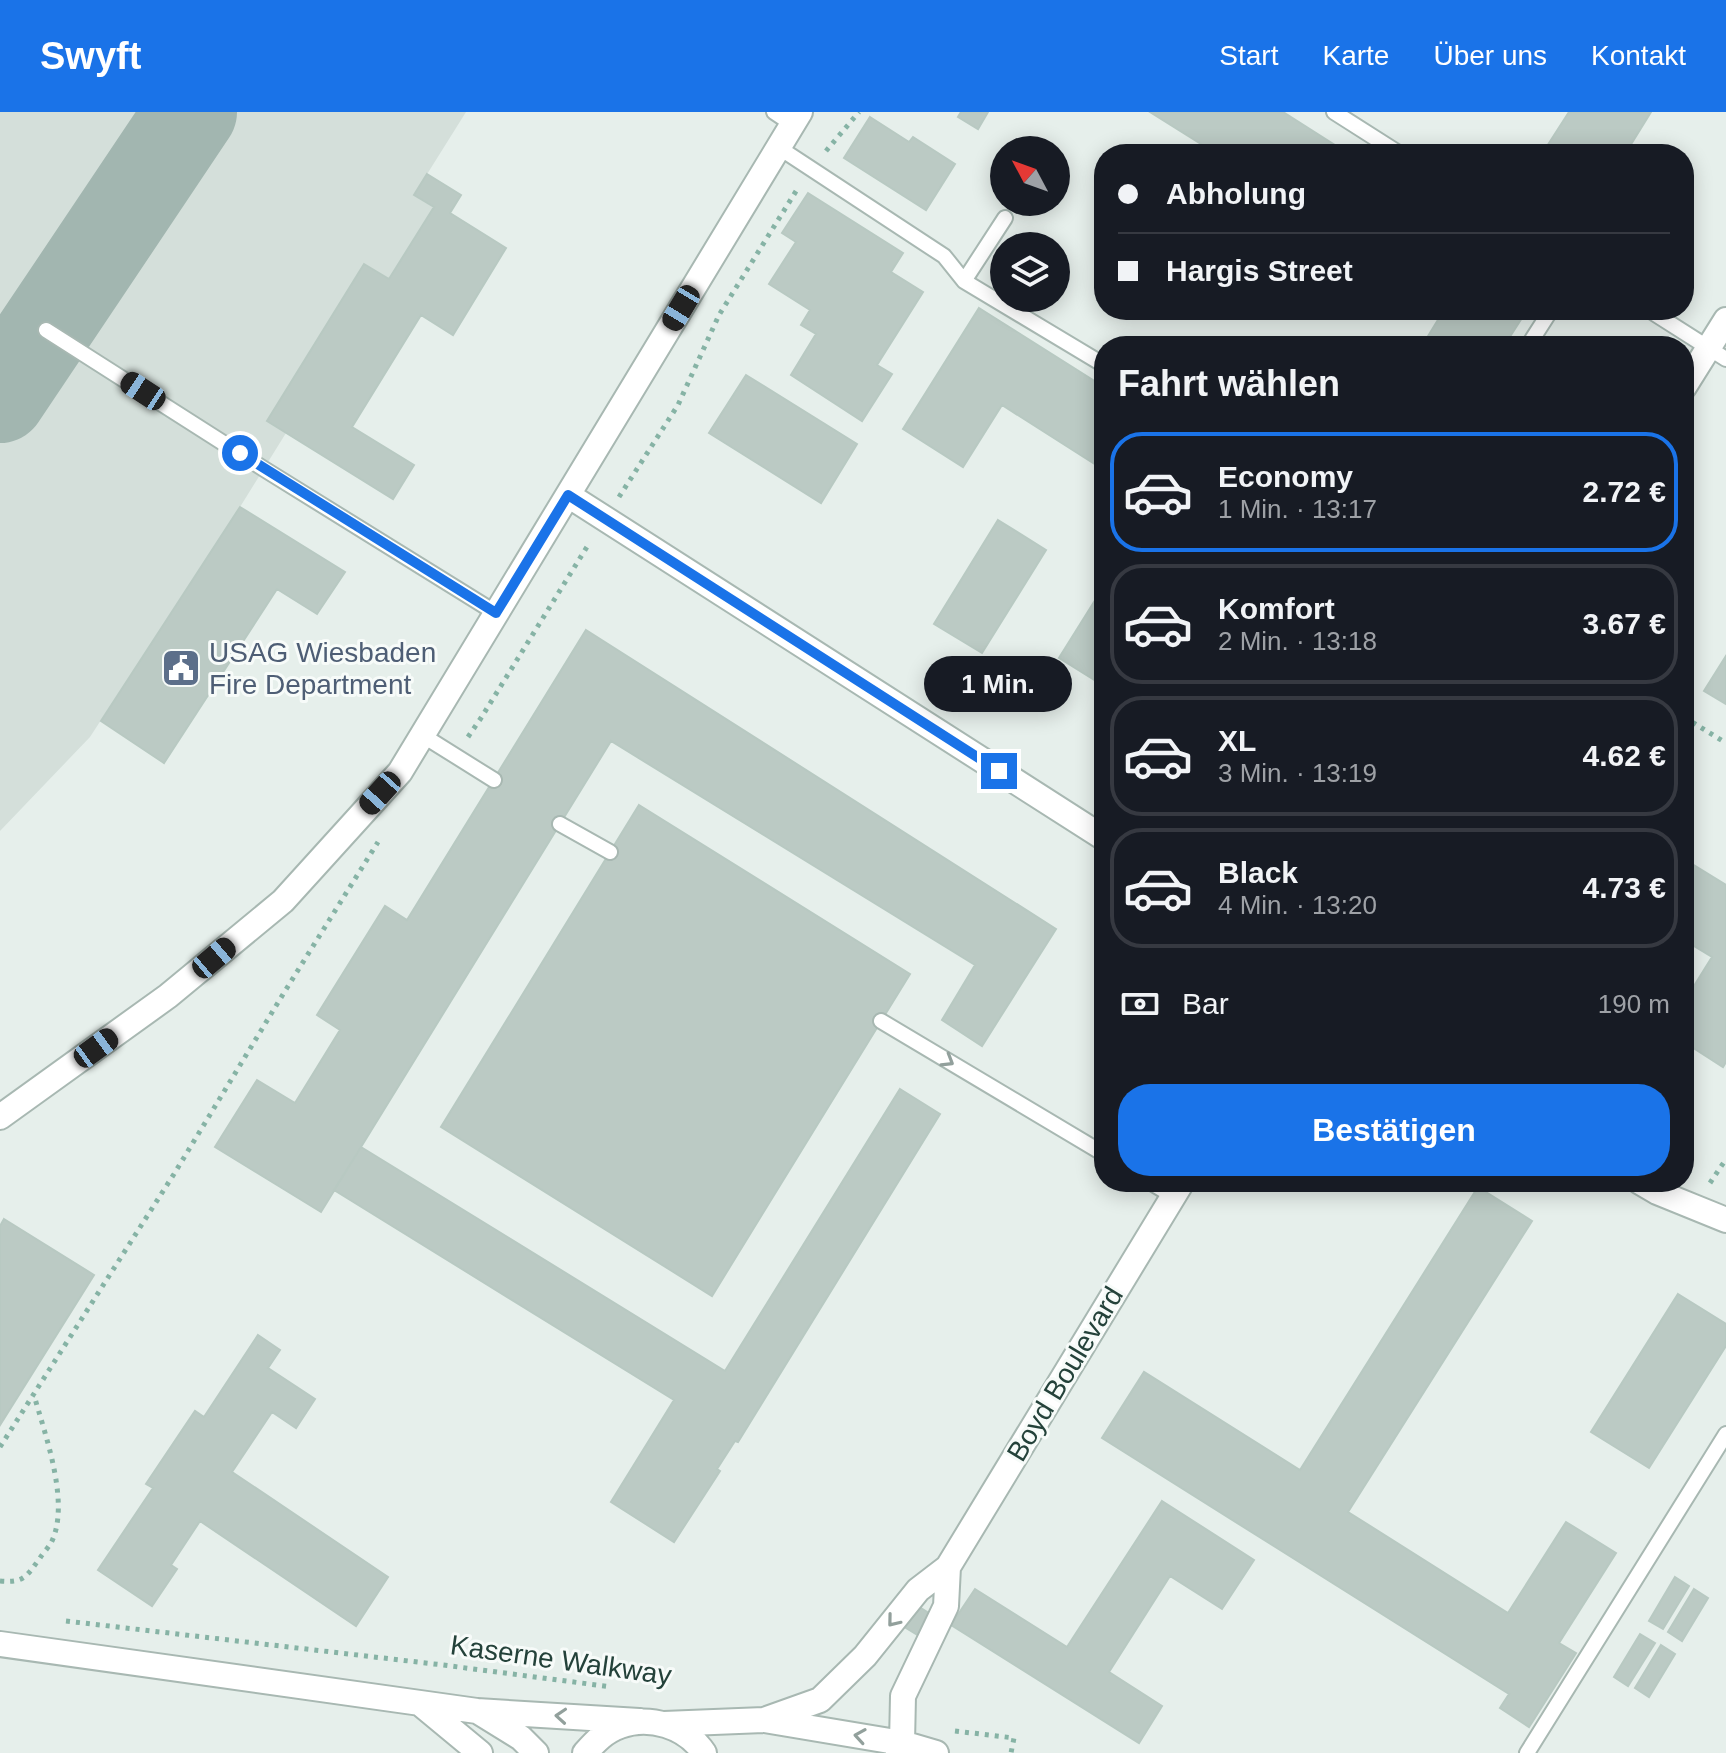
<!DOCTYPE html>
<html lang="de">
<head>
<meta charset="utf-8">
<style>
  body { margin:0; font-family:Arial,sans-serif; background:#20242c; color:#f1f3f6; height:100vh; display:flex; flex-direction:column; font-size:30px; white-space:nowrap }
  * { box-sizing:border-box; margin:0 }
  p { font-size:26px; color:#9ea1a6 }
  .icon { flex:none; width:44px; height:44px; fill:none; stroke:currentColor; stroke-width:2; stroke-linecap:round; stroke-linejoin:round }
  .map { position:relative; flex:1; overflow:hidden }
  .side { position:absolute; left:1094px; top:224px; width:600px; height:856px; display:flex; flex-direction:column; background:#171b24; border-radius:32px; box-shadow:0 4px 20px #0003 }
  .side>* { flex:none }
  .banner { position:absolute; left:1094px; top:32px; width:600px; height:176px; border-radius:32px; box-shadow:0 4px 20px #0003; display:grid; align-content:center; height:176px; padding:0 24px; background:#171b24 }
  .needle { width:52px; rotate:311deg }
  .tools { position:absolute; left:990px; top:24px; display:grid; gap:16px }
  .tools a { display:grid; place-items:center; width:80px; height:80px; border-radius:50%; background:#171b24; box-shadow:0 4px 20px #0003; font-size:40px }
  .end { position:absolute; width:36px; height:36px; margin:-18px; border:10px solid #1a73e8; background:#fff; box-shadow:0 0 0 4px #fff }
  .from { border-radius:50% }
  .bubble { position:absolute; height:56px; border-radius:28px; background:#171b24; box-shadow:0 4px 20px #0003; font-size:26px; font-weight:600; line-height:56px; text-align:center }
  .car { position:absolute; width:24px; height:48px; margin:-24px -12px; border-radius:10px; box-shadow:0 0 6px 2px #0007; background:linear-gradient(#222 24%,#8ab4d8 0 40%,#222 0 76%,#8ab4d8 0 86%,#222 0) }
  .banner b { display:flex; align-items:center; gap:28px; height:76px; font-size:30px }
  .banner b+b { border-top:2px solid #363941 }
  .banner i { width:20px; height:20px; background:#f1f3f6 }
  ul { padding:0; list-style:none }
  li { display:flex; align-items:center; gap:24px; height:120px; margin:0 16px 12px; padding:0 8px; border:4px solid #363941; border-radius:32px }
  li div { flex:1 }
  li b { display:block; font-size:30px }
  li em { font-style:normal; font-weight:600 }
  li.active { border-color:#1a73e8 }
  li>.icon { width:72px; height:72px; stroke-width:1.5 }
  h2 { padding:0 24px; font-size:36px; line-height:96px }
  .pay { display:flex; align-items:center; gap:20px; height:88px; padding:0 24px; font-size:30px }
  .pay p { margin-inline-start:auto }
  .button { display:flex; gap:16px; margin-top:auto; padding:16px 24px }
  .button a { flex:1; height:92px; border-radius:32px; background:#1a73e8; color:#fff; font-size:32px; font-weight:600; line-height:92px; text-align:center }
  header { display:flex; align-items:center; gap:48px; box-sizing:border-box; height:112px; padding:0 40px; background:#1a73e8; color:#fff }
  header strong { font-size:38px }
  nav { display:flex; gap:44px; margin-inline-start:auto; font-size:28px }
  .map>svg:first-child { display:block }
  .built { fill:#d4dfda }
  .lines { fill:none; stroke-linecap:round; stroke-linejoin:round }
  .taxiway { stroke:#a2b6b0; stroke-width:92 }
  .building { fill:#bbcac4; stroke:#b8c9c2; stroke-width:2 }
  .service-casing { stroke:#a8b8b2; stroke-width:18 }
  .minor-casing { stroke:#a8b8b2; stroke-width:28 }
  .path { stroke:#86b3a5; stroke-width:5; stroke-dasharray:4 6; stroke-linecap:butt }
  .service { stroke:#fff; stroke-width:14 }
  .minor { stroke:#fff; stroke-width:24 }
  .oneway { stroke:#92a09c }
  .route { stroke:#1a73e8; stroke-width:10 }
  .labels { text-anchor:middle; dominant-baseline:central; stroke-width:6; stroke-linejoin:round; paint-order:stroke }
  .service-label { font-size:28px; fill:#4e5e75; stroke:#f7fbf9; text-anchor:start }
  .street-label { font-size:28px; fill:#24423a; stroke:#f7fbf9 }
</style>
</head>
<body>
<header>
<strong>Swyft</strong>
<nav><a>Start</a><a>Karte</a><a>Über uns</a><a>Kontakt</a></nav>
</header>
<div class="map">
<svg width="1726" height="1641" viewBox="0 0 1726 1641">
  <rect width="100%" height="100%" fill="#e6efeb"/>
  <path class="built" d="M0 0H466L414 83 434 95 389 167 364 152 286 321 240 395 90 625 0 719Z"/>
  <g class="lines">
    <path class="taxiway" d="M0 285 191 0"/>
  </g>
  <path class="building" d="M961 0H988L978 17 958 5Z
    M1150 0H1283L1349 42H1217Z
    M1569 0H1651L1625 42H1542Z
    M870 5 909 30 913 25 955 52 926 98 844 46Z
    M427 62 461 83 450 101 506 136 453 223 421 203 352 315 414 353 393 387 267 309 364 152 389 167 434 95 414 83Z
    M808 81 903 141 891 160 923 180 877 253 892 262 862 309 791 263 816 222 801 213 810 198 769 172 796 130 782 121Z
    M979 196 1104 275V358L1002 293 963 355 903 317Z
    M1444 198H1527L1504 234H1422Z
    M746 263 857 332 821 391 709 321Z
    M240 395 345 460 317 502 277 477 164 651 101 609Z
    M998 408 1046 438 982 541 934 512Z
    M1104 474V574L1059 546Z
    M586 518 1056 817 982 934 942 908 975 853 611 629 321 1100 215 1035 257 968 295 991 340 918 317 903 385 794 407 808Z
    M1726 544V592L1704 579Z
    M639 693 910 862 712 1184 441 1015Z
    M1684 747 1726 773V950L1723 955 1684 930V890L1712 845 1684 828Z
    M900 977 940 1002 738 1330 735 1329 717 1357 720 1359 674 1430 611 1390 674 1288 334 1078 361 1035 725 1259Z
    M1478 1075 1532 1109 1348 1400 1508 1501 1566 1410 1616 1441 1559 1531 1576 1541 1529 1615 1500 1596 1509 1582 1102 1326 1144 1260 1300 1358Z
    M4 1107 94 1163 0 1313V1114Z
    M1678 1182 1726 1212V1234L1649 1356 1591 1320Z
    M258 1223 280 1238 268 1256 315 1287 296 1316 272 1300 232 1360 388 1465 356 1514 200 1409 171 1453 177 1457 152 1494 98 1458 153 1376 146 1372 195 1299 204 1305Z
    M1162 1389 1254 1448 1222 1497 1170 1464 1109 1560 1162 1594 1139 1631 951 1513 975 1477 1067 1535Z
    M1675 1465 1689 1474 1663 1517 1649 1509Z
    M1694 1477 1708 1486 1682 1529 1668 1520Z
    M913 1491 932 1503 919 1524 901 1513Z
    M1640 1522 1655 1531 1628 1574 1614 1565Z
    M1661 1533 1675 1542 1649 1585 1635 1576Z"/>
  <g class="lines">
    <g class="service-casing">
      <path id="service" d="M774 0 792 12
        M1334 0 1400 42
        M778 35 944 144 964 169 1104 253
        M964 169 1005 106
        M1649 198 1726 247
        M46 218 264 357 496 501
        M1528 234 1551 198
        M422 623 494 668
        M560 712 610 740
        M881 909 1104 1042
        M1150 1070 1173 1084
        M1527 1641 1726 1322"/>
    </g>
    <g class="minor-casing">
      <path id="minor" d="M1684 275 1726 208
        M568 383 1104 726
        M0 1005 168 884 283 789 400 660 800 0
        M1640 1070 1657 1080 1726 1108
        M0 1532 477 1599 639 1609
        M422 1593 480 1641
        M479 1600 521 1626 536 1641
        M764 1608 820 1588 865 1544 918 1478 948 1455 1182 1070
        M664 1612 764 1608 902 1631 936 1641
        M585 1641C595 1630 605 1619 620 1614 649 1603 686 1614 704 1641
        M898 1641 902 1631 903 1584 946 1494 948 1455"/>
    </g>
    <path class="path" d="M826 39 859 0
      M619 385 678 293 719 203 798 76
      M1684 605 1726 631
      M468 625 481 606 590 430
      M1710 1071 1726 1047
      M0 1335 174 1062 285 879 378 730
      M0 1469C24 1471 26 1465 40 1446 43 1441 48 1436 51 1431 71 1392 45 1323 34 1283
      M66 1509 443 1553 612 1575
      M955 1619 1014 1626 1011 1641"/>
    <use href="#service" class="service"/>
    <use href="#minor" class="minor"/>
  </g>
  <defs><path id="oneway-chevron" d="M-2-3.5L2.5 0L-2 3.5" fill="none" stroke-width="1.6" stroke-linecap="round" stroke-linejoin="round" transform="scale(2)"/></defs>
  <g class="oneway">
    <use href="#oneway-chevron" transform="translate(948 949) rotate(31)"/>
    <use href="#oneway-chevron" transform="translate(893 1509) rotate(129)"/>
    <use href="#oneway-chevron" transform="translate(561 1604) rotate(-176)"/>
    <use href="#oneway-chevron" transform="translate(860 1624) rotate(-171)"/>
  </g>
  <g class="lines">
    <path class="route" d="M240 341 496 501 568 383 999 659"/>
  </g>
  <defs>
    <g id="civic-square" transform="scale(2)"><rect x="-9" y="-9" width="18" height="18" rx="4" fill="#5c6f8a" stroke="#f7fbf9"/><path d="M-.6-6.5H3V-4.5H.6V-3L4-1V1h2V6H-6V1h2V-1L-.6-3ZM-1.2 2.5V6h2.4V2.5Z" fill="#fff"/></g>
  </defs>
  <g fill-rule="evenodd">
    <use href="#civic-square" x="181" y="556"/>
  </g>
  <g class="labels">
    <g class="service-label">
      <text x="209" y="540">USAG Wiesbaden<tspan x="209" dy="32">Fire Department</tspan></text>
    </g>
    <g class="street-label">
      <text transform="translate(1065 1262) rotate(-59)">Boyd Boulevard</text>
      <text transform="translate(561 1548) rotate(8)">Kaserne Walkway</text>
    </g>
  </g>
</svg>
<div class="tools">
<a><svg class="needle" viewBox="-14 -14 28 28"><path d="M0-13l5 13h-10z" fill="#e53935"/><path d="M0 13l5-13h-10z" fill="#9ea1a6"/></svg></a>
<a><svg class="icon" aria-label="layers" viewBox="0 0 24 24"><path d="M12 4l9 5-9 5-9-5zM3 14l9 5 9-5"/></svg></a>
</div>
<i class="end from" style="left:240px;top:341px"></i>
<i class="end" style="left:999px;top:659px"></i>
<div class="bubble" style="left:924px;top:544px;width:148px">1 Min.</div>
<i class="car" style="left:681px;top:196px;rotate:211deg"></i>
<i class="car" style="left:143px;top:279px;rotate:303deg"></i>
<i class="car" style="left:380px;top:681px;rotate:222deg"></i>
<i class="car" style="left:214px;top:846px;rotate:50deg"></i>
<i class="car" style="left:96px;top:936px;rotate:54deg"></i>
<div class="banner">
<b><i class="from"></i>Abholung</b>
<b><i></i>Hargis Street</b>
</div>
<section class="side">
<h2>Fahrt wählen</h2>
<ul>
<li class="active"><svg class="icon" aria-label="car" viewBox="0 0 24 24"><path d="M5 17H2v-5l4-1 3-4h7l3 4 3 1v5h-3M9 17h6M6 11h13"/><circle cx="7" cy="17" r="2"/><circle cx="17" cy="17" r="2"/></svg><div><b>Economy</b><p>1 Min. · 13:17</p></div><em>2.72 €</em></li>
<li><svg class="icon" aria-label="car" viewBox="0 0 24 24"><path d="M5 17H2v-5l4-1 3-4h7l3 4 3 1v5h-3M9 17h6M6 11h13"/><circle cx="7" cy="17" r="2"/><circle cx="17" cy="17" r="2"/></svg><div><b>Komfort</b><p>2 Min. · 13:18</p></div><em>3.67 €</em></li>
<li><svg class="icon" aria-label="car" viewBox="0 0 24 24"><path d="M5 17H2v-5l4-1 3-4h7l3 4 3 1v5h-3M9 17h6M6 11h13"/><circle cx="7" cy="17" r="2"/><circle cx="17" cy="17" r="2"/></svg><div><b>XL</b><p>3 Min. · 13:19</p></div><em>4.62 €</em></li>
<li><svg class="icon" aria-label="car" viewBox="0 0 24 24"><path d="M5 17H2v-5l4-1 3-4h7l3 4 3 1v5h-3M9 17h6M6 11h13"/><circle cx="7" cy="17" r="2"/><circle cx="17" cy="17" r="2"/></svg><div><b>Black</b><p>4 Min. · 13:20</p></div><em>4.73 €</em></li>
</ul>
<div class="pay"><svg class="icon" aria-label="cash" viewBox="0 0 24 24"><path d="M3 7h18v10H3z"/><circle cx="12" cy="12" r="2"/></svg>Bar<p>190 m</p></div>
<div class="button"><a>Bestätigen</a></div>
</section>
</div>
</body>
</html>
